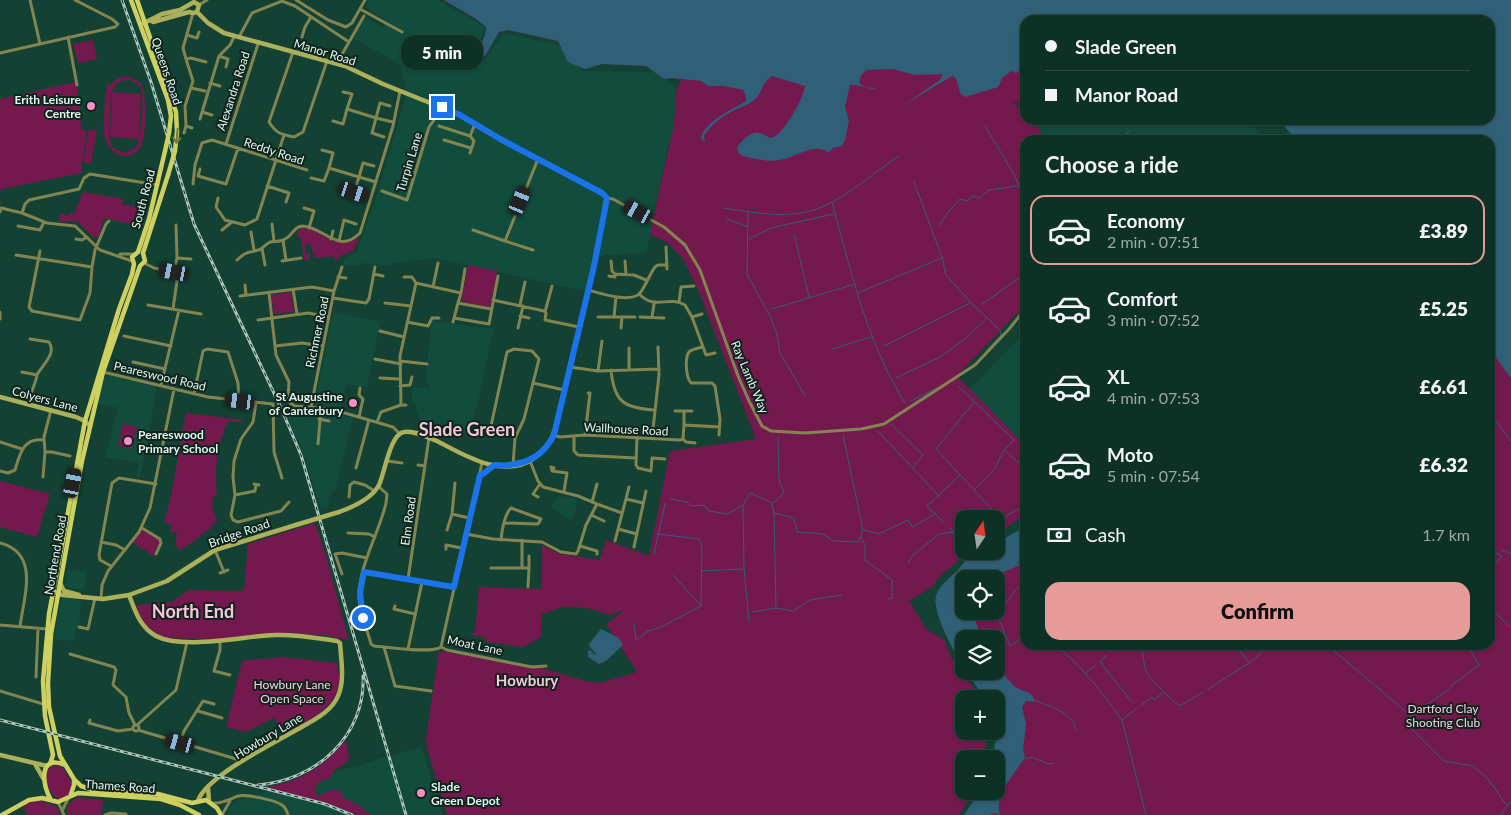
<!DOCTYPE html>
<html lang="en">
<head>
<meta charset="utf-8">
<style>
  body { margin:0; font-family:Lato,sans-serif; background:#17392e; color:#f1f3f6; height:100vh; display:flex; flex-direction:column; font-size:19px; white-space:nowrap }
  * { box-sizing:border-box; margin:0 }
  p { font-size:16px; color:#9ba9a7 }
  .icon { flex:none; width:28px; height:28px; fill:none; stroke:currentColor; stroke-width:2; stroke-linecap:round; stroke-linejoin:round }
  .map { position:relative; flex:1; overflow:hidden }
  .details { position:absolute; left:1020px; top:135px; width:475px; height:515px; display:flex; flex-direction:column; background:#0e3126; border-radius:15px; box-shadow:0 1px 4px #0004,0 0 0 1px #2e4c43 }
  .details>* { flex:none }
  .banner { position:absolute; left:1020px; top:15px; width:475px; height:110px; border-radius:15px; box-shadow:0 1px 4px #0004,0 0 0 1px #2e4c43; display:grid; align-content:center; height:110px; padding:0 25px; background:#0e3126 }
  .needle { width:32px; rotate:13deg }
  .buttons { position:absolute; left:955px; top:510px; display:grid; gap:10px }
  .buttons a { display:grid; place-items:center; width:50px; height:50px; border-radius:10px; background:#0e3126; box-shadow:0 1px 4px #0004,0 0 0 1px #2e4c43; font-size:25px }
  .end { position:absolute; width:22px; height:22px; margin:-11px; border:6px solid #1a73e8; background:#fff; box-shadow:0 0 0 2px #fff }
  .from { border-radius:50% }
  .bubble { position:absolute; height:35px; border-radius:15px; background:#0e3126; box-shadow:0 1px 4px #0004,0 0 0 1px #2e4c43; font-size:16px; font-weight:800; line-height:35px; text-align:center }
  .car { position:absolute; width:15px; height:30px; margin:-15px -8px; border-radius:6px; box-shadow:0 0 4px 1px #0007; background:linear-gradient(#222 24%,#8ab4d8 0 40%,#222 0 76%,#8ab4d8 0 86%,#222 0) }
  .banner b { display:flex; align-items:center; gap:18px; height:48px; font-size:19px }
  .banner b+b { border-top:1px solid #2e4c43 }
  .banner i { width:12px; height:12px; background:#f1f3f6 }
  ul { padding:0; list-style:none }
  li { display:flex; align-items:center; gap:15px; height:70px; margin:0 10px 8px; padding:0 15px; border:2px solid transparent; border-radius:15px }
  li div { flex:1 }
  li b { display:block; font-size:19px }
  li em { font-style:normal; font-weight:800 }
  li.active { border-color:#e69b98 }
  li>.icon { width:45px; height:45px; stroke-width:1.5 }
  h2 { padding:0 25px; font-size:22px; line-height:60px }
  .pay { display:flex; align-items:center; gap:12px; height:55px; padding:0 25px; font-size:19px }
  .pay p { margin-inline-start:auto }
  .button { display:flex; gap:10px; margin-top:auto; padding:10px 25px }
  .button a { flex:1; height:58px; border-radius:15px; background:#e69b98; color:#111; font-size:20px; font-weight:800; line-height:58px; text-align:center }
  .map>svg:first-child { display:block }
  .built { fill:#124c3d }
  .green { fill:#74194d; fill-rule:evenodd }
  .water { fill:#306077 }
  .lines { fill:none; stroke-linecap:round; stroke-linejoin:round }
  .stream { stroke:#306077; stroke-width:1 }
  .street { stroke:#838551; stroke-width:3 }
  .secondary { stroke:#adb05a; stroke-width:4.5 }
  .primary { stroke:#ced160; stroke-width:4.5 }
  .rail-casing { stroke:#aac8bd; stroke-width:3 }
  .rail { stroke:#10231d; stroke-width:1; stroke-dasharray:4; stroke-linecap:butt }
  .secondary-bridge { stroke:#adb05a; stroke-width:4.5 }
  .primary-bridge { stroke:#ced160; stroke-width:4.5 }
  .oneway { stroke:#6f7a3e }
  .route { stroke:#1a73e8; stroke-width:6 }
  .poi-dot { fill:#fb8fc4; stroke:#10231d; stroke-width:2 }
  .labels { text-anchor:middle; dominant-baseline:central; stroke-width:4; stroke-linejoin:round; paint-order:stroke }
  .street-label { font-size:12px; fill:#dff7ee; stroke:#10231d }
  .poi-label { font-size:12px; font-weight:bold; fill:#dff7ee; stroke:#10231d; text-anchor:end }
  .park-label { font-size:12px; fill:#f1d3e0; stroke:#10231d }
  .quarter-label { font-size:15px; font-weight:bold; fill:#f6c6db; stroke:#10231d }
  .district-label { font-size:18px; font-weight:bold; fill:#f6c6db; stroke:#10231d }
</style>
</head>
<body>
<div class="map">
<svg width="1511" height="815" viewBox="0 0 1511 815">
  <rect width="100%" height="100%" fill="#134133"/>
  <path class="built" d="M369 0H438L485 27 473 57 482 63 504 33 564 46 583 71 655 72 676 87 674 127 667 148 646 253 594 256 585 291 434 258 392 263V266L359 263V265H342L345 258 356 253 376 198 407 92 400 64 353 38 366 18 383 28 387 21 365 7Z
    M1032 120 1078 122 1079 120H1248L1266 140H1047Z
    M333 312 380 322 367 387 347 384 340 409 317 404 315 402Z
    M432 321 494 329 470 436 443 425 420 420 414 402H412V387L429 388V383H425Z
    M1025 332V445L969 390Z
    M110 376 157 387 140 478 136 477 139 463 106 457 118 408 97 403 104 378Z
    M285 407 327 411 353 418 335 491 332 490 328 507 321 510 299 441 293 433 283 408Z
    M559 496 578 499 573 519 570 518 569 520 551 507Z
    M67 570 86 572 84 590 67 588V586H65Z
    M65 598 81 600 80 616 74 641 54 639 59 608 61 600Z
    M421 747 443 815H227L229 808 236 801Z"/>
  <path class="green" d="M444 0 1025 25V104L1012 102 1025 112V120H1032L1047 140H1025V305L957 376 1025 445V514L996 535V519H964V550L956 563 942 574 932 587 909 601 926 629 944 640 951 657 964 677 985 699H964V731H985L986 759H964V791H974L959 815H447L427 748 426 737 439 651 515 663 525 667 542 668 589 682 600 683 637 672 606 624 624 610 610 615 587 608 563 607 542 614 541 637 523 647 487 642 482 636H471V633H475L479 587 542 589V545L560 554 600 560 606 540 649 556 670 451 756 439 699 292 683 259 667 242 650 235C657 199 665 164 673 129 677 112 672 94 681 80L672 78 664 79 646 66 602 64 585 69 568 62 558 41 508 30 499 32 485 56 480 58 478 52 485 35 486 27 476 19Z
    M93 40 97 59 78 63 73 44Z
    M127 76 140 82C148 92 147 139 139 149 125 166 106 150 104 134 102 119 106 100 107 84H111L118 78ZM128 80C134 81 138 83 141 89 145 98 141 141 135 148L124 153 112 147 109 138 111 93 118 82Z
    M76 82 80 107 81 129 85 130 87 133 82 163V173L1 189 0 193V99Z
    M112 92 141 94 139 139 110 137Z
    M89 129 97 131 91 164 83 162Z
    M83 192 123 199 122 204 146 209 142 227 104 218 99 237H93L77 221 59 222 60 213 68 216 70 213 74 214Z
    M301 228C326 229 328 252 360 238L353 251 340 256V259L335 260 334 256 315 258 310 244H306L305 253H310V259L304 261 301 239 296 235Z
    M468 265 497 271 491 303 489 307 461 301Z
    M1490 273 1511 300V815H979L996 791 1004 775 996 671V639H972L963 616 964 611H996V579H970L1025 543V645H1490Z
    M291 292 294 312 274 314 271 295Z
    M186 413 243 420 242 422 228 421C217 446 214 468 217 495L214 496 212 506 217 523 211 525 212 528 200 535V537L181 550 175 546 177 533 170 532 172 525 164 522C175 487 178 449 186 413Z
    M123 424 137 427 132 449 118 446Z
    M0 481 50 494 37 537 0 527Z
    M315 523 326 556 349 641 326 635 265 634 219 639 164 638 155 633 143 622 136 607 137 605 171 602 188 590 244 591 248 544Z
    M142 530 158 538 160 541 159 546 154 548 156 551 154 556 133 543Z
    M282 657 337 663C338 670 340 676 339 683 337 709 305 721 286 733H283L274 718 246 732 226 727 242 661Z
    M345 741 347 744 349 757 347 762 334 770 330 778 317 783 315 793 318 796C328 792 332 786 341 792L343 798 355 803 371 815H355L330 804 262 787C297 784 323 767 345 741Z
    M54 765 63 768 73 785C65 815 40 791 48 769Z
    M77 797 103 800 101 815H67V806Z
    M39 800 57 807 60 815H27L23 805Z"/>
  <path class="water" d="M444 0H1511V378L1490 350V140H1297L1278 120H1490V20H1025V69L1018 71 1017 73 1011 71 1002 78 998 87 965 97 960 93 956 78 952 76 902 106 940 80 943 74 915 75 893 69 866 70 860 77 859 83 865 87 878 89C868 90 858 83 850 85L845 107 849 121 845 140 842 146 833 148 829 153C814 141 796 158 780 160 768 162 753 159 741 155L738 152 737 147C742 141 750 131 759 133 764 134 767 137 772 138 784 134 804 97 805 86L772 76C759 86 763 93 754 100 749 105 742 106 737 109 725 114 710 125 704 136L705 143 701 138C705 121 733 109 746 101V96L743 90 724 86H708L701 81 672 78 664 79 646 66 602 64 585 69 568 62 558 41 508 30 499 32 485 56 481 58 478 55C478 45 487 38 486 27L476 19Z
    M1025 527V560L1018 566 987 579H964V611H972L982 639H964V668C955 654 932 613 936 596 938 586 951 577 958 570 975 550 968 551 996 551V543Z
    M601 629 619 638 623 645 606 661 599 664 588 657V651L590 650 595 655 596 654 590 647 589 644Z
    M996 651C998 656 996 659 997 663 999 670 1009 681 1014 686 1022 693 1032 689 1035 702L1026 701 1022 707 1026 724 1023 750 1025 757C1016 773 993 794 1000 815L994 813 990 815H964L980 791H996V759H992L997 734 996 699H986L965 671H996Z"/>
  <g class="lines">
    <path class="stream" d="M985 126 1015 176 1025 203
      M1120 140 1129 131
      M914 182 942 257 946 275 971 303 1000 330 1001 335 986 351
      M832 202C851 271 867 343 905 403
      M724 208C756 213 792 220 822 207 850 195 874 172 899 156
      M748 212 747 274 770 316 777 334 780 353 805 396
      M727 219 748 227
      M939 226 949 211 960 199 967 201 973 196 979 198 989 190 1025 185
      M794 234 809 297
      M749 239 771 228 834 214
      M858 293 942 258
      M982 304 1025 274
      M772 309 855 284
      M884 346 970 303
      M832 349 871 337
      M896 378 940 357 965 339 986 319
      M958 386 1014 440 1004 450 994 470 975 489
      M911 401 937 388
      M974 402 936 449 1001 519
      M1490 413 1511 441
      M891 424 923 455 913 467
      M878 431 939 496
      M1005 451 1025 468
      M670 499 687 502 691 506 704 505 709 511 727 514 743 505 750 493 772 503 778 499 784 492 779 481 778 437
      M772 504 774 513 776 608
      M743 506 744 569 749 621
      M774 513 794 518 797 532 823 534 833 541 858 542 863 530 843 435
      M996 522 1025 505
      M944 523 927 506 960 475
      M949 527 960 539 964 536
      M864 530 879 534 908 520 912 527 935 514
      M861 537 865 545V560L892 580V598L888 599
      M1490 550 1502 556 1490 569
      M1502 552 1504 550 1511 554
      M654 554 665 504
      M908 563 913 555 939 534 954 532
      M702 571 743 569
      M673 575 701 606
      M1025 578 997 615 1010 646 1025 636
      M1490 607 1511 628
      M752 612 776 608 793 611 810 600 842 595
      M634 624 636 640 648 631 661 627 701 606 702 547 699 539 658 534
      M1056 645C1082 667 1102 692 1122 720L1136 709
      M1139 645C1146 655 1142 662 1146 671 1149 678 1173 702 1180 706L1203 692
      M1235 645 1249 662
      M1327 645 1411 716
      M1110 652 1118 645
      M1106 655 1100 662 1131 701
      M1086 673 1095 665
      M1451 686 1479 665 1468 645
      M1208 689 1249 663 1271 645
      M1449 689 1411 716 1406 723 1444 761 1473 766 1488 779 1507 806
      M1033 699C1049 708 1072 710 1076 730
      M1141 705 1152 697 1155 700 1163 692
      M1122 720 1146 815
      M1025 759 1032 757 1048 764 1053 763
      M1500 815 1511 801"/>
    <path class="street" d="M30 0 40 44
      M296 0 328 20 346 27 352 23 365 0
      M199 5 207 0
      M360 9 402 32
      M193 13 183 48 186 59 191 58 206 62
      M187 35 197 38 199 32
      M68 37 77 85
      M239 37 252 13 282 1 295 6 349 42
      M302 37 305 27 311 17
      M293 52 269 122C277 134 280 134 294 137L303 132 327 61
      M0 53 115 27 118 24 112 19 75 0
      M219 56 228 59 226 67
      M186 59 193 81 185 106 186 126 192 128
      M337 63 364 16
      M210 83 220 86
      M191 88 205 91
      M343 92 352 94 347 109 376 118 380 103 390 106
      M202 112 212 115
      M200 119 219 56 230 45 234 37
      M333 121 343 124 347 109
      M439 126 470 136
      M184 133 186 126
      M384 137 372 133 376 118 393 122
      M444 140 471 148
      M226 144 258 44
      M322 150 333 153 329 168
      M470 153 474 141 470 136 475 124
      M374 166 363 163 359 177 376 182
      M200 169 198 176 226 184 238 148
      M311 178 324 181 329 168 359 177 354 192 365 195
      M193 184 195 165 202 143 212 140 307 170
      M267 186 289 193 286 202
      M382 191 407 200 429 127 434 120 437 106
      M218 198 216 207 225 220 245 225 257 219 284 135
      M607 198 613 199 664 227 685 245 700 270 738 376 749 401 762 426 771 431 805 433 861 429 884 424 975 365 1010 328 1025 309
      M304 208 314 211 309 228
      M0 212 1 208 22 213 47 223 75 226 100 250 132 261
      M22 213 25 204 29 200 79 189 84 178 90 174 158 185
      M272 224 274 241
      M18 226 40 230 44 222
      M222 230 232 222
      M473 230 505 241
      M251 232 254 250
      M76 239 82 240 87 237
      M331 239 333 231
      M283 240 286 260
      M339 241 344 220 356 224
      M666 247 667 269
      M262 248 265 265
      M533 250 505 241 538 159
      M40 251 29 307 32 311 80 320 90 293 92 267
      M120 254H133
      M16 255 92 267 95 250 106 224 109 221
      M177 258 191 259
      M237 260C249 249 249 254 261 249 264 247 266 244 270 242 275 241 281 242 285 239 292 236 294 226 303 226 324 227 338 255 360 233L393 126 400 91
      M282 261 301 258
      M611 261 612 271 615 274
      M625 261 626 274
      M144 263 154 268 174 272
      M174 272 177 258 176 225
      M374 274 383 276
      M609 276 615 277V274L634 275 646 280
      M338 277 346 278
      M404 277H412L416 283
      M245 285 246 295
      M433 287 438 263
      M293 289 297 314
      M588 290C599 293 629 303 639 294 645 288 649 275 655 267L658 265H667
      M269 293 276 355 289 382 288 398 290 403 295 406 331 409 393 427 399 433
      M461 293 465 269
      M639 294C656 311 668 295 685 305L692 317 706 355 715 353
      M240 296 312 287 334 291
      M333 298 366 303 369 299 375 267
      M493 300 544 311 546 313 545 320 579 327
      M679 302 681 287 694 286
      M385 303 411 306
      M148 305 201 314
      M520 305 525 282
      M173 309 178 274 174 272
      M0 312V319
      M545 312 552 286
      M520 316 529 318
      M598 317H614L616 297
      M614 317H635
      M640 317 664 318
      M652 317 654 304
      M692 317 702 314
      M454 318 489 324 498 276
      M258 320 308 313 329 317
      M407 322 428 326 432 318H439
      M453 322 458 303
      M518 328 523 306
      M621 328 622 317
      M380 331 404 337
      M124 336 171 346
      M275 346 302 343 323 346
      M702 347C699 348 693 349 690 351 684 356 686 378 691 383H712L715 386 720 419 719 435
      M375 359 401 364
      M400 361 427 364
      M133 362 165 369
      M570 367 598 371 659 369
      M629 369V348
      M611 370C614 402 624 408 654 410
      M598 371 602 341
      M22 372 37 375C42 365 57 354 49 342L30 339
      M103 372 208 397 273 404 274 452 282 478
      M380 378 399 379
      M533 383 564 390
      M161 385 179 310
      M400 386 410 385 412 377
      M194 394 203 351 207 349 228 352 238 383 239 401
      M256 403 253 422 241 439 234 461 233 477 235 495 231 515 233 520 238 522 281 511 289 502
      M28 404C30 393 35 386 37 375
      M401 405H406
      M311 407 334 291 342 267
      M675 411H684V425
      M684 411H692
      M359 417 363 399 359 395 360 388
      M319 419 329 421
      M377 422 381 412 401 405 400 356 416 283 461 293 458 303 491 309
      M554 435 560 437 585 435 680 440 683 439 686 442 695 443
      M585 435 590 393H588
      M574 436V451L578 455 636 458
      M637 437 636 465 638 468 651 471 652 458 665 459
      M652 438 659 375 658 347
      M683 439 684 425 720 427
      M0 442 22 449
      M318 444 321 408
      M45 452H52L70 456
      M387 461 402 463
      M530 461 538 481 543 487 578 496 597 504 622 513
      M418 465 425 466
      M513 465 515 438 524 419 539 359 532 351 514 349 507 352 491 426 495 429 517 434
      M356 468 369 420
      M553 470 554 468 551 467 552 471 567 473 564 491
      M0 471 8 473 15 470C20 454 23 437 44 440
      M479 475H482L495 465
      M43 477 45 452 44 437 51 410
      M254 484 259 485
      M378 486 387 494 386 503C379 534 358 566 359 599 360 614 367 629 371 644L374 646C388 647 431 654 441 647
      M235 495 255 491 256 485
      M349 497 350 485 354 482 365 485 373 490
      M538 497 533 494 540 484
      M626 499 643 503
      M592 502 597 484
      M452 514 469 518
      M591 515 604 521
      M142 528 160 539 161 543 156 554
      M618 529 637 534
      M447 530 452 514 455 483
      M348 533 369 534 375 537
      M466 534 493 539 542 542 561 552 576 554 578 551 586 525 597 504
      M501 540C502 530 504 515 511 508L541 519 538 524 504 523
      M615 541 629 487
      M101 542 116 545 125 550
      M0 543C40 553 24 596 20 626
      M580 546 597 551V554
      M634 547 646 491
      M446 549V545L462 548
      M215 550 224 572
      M111 566 100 560 99 555 112 483 119 478 156 484
      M491 568H522V540
      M522 568H529L528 587
      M529 568V556
      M364 572 454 587
      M220 573 228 570
      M342 574 335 554 342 553 367 558
      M408 579 429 438
      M101 599 102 585 108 571 139 532 150 508 174 389
      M395 606 394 609 415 614
      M363 618 372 619
      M0 625 47 629
      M79 627 88 629 95 598
      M220 641V650L214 671 230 675
      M384 647 395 686 431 691
      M441 647 482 463
      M441 647 447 650 532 667 546 666
      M408 649 422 582
      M70 654 114 667 116 670 113 685 126 697 129 713 135 725
      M36 677 38 628
      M0 691 43 704
      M198 711 222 718
      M90 720 89 723 118 731 133 729
      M133 728a3 3 0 1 1 6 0a3 3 0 1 1-6 0Z
      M137 725 176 690 187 642
      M138 730 243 761
      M180 743 184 731 203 701 214 704
      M58 802 64 815
      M211 803C223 804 229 799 238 796 246 794 275 800 282 805 285 807 287 811 288 815
      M63 809 68 799
      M105 815 111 813 126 814
      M222 815 230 801"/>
    <path class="secondary" d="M197 12 208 23 224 33 345 66 383 84 460 115 511 145 602 193 607 198 594 266 555 429C552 442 544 451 533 459 502 479 464 455 437 441 427 437 414 430 404 432 390 434 385 472 379 485 372 498 353 507 339 512
      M150 20 153 22 189 12 193 13 197 12
      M142 24 162 14 180 10 194 2 199 5 197 12
      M0 397 76 417 85 421 90 426
      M60 583 64 591 79 595
      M53 591 62 595 103 599 129 595 167 581 215 550 299 524
      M129 595C135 611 140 627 156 636 182 650 245 636 275 635 296 634 316 638 337 641L340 643C341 659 345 681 338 696 332 711 314 720 300 728 277 741 205 777 198 801
      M0 755 47 766
      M35 764 43 778
      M208 787 209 801"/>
    <path class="primary" d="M131 0 168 100 171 116 169 133
      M137 0 176 112 177 132 175 151
      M138 252 149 219 165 151
      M143 253 145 261 140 266 103 372 82 461 51 634 48 683 49 707 60 756 74 779 81 786 96 791 158 794 192 803 206 800 217 808 221 815
      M143 253 168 175
      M50 764 53 755 45 716 43 681 49 614 85 421 119 309 132 274 134 264 132 257 138 252
      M71 794 74 785V779
      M51 800C42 786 38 753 65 765
      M2 815 29 800 42 798 58 802 78 793 161 799 180 805 199 815"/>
    <g class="rail-casing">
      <path id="rail" d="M122 0 151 82 194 224 281 408 301 455 406 815
        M0 720 325 804 352 815
        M258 785C315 781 366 736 363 676"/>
    </g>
    <use href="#rail" class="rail"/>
    <path class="secondary-bridge" d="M299 524 339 512"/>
    <path class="primary-bridge" d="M165 151 169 133
      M168 175 175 151"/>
  </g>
  <defs><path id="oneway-shaft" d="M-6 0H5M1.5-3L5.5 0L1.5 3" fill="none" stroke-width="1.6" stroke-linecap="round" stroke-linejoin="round" transform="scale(1.25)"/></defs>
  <use class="oneway" href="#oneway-shaft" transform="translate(177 136) rotate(95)"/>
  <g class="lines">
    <path class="route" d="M363 618 360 592 364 572 454 587 480 475C486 474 490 466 496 465 500 465 505 466 509 465 530 463 544 454 554 435L594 266 607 198 602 193 502 140 460 115 442 107"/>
  </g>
  <g class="poi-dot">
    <circle cx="91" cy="106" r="5"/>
    <circle cx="353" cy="403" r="5"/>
    <circle cx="128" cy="441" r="5"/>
    <circle cx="421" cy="793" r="5"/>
  </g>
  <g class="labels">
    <g class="street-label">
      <text transform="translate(325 52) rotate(17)">Manor Road</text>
      <text transform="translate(167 71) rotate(71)">Queens Road</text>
      <text transform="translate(233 91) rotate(-72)">Alexandra Road</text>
      <text transform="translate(274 151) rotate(18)">Reddy Road</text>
      <text transform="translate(409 162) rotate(-73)">Turpin Lane</text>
      <text transform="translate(143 199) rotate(-75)">South Road</text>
      <text transform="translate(317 332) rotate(-78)">Richmer Road</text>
      <text transform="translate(160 376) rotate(13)">Peareswood Road</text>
      <text transform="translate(750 377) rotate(67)">Ray Lamb Way</text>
      <text transform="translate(45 399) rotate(15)">Colyers Lane</text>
      <text transform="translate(626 429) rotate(3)">Wallhouse Road</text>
      <text transform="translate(408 521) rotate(-82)">Elm Road</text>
      <text transform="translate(239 533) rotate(-19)">Bridge Road</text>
      <text transform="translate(55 555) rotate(-80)">Northend Road</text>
      <text transform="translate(475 645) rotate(12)">Moat Lane</text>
      <text transform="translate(268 736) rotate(-31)">Howbury Lane</text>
      <text transform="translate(120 786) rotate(4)">Thames Road</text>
    </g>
    <g class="poi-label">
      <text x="81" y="99">Erith Leisure<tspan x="81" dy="14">Centre</tspan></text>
      <text x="343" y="396">St Augustine<tspan x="343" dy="14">of Canterbury</tspan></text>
      <text x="138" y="434" text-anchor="start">Peareswood<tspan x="138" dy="14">Primary School</tspan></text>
      <text x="431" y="786" text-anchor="start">Slade<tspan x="431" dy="14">Green Depot</tspan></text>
    </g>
    <g class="park-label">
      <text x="292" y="684">Howbury Lane<tspan x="292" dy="14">Open Space</tspan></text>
      <text x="1443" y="708">Dartford Clay<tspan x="1443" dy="14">Shooting Club</tspan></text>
    </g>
    <g class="quarter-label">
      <text x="527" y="680">Howbury</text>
    </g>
    <g class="district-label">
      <text x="467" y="429">Slade Green</text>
      <text x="193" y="611">North End</text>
    </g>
  </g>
</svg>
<div class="buttons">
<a><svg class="needle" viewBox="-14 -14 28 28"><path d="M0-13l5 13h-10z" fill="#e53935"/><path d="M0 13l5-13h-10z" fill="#9ba9a7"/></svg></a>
<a><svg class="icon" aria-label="locate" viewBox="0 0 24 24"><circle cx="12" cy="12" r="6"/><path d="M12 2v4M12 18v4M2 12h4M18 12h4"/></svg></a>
<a><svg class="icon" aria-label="layers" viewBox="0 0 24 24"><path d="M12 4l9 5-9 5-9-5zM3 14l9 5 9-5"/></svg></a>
<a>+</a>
<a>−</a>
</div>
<i class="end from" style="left:363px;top:618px"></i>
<i class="end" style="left:442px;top:107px"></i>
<div class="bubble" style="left:401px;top:35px;width:82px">5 min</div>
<i class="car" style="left:354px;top:192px;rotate:108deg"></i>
<i class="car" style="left:520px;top:201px;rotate:23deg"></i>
<i class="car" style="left:638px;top:212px;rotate:299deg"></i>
<i class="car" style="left:174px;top:272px;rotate:281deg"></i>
<i class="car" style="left:240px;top:401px;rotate:277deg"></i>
<i class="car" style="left:73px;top:483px;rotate:11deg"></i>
<i class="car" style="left:180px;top:743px;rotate:285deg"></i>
<div class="banner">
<b><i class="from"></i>Slade Green</b>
<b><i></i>Manor Road</b>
</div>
<section class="details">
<h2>Choose a ride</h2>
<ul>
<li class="active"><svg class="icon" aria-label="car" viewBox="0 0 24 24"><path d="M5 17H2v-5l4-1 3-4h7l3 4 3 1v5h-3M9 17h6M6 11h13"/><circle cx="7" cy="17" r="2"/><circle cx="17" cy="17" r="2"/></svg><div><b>Economy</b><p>2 min · 07:51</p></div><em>£3.89</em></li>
<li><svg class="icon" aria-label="car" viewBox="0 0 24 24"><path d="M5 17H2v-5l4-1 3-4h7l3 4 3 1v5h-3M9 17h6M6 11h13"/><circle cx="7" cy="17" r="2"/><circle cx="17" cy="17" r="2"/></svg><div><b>Comfort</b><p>3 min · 07:52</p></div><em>£5.25</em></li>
<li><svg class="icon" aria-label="car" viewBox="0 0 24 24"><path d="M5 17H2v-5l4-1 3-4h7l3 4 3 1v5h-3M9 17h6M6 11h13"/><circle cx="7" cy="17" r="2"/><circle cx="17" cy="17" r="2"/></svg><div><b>XL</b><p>4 min · 07:53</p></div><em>£6.61</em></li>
<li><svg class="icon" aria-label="car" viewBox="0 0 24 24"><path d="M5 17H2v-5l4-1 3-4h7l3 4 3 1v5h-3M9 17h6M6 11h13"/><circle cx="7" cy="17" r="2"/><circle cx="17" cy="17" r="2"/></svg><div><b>Moto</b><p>5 min · 07:54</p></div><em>£6.32</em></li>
</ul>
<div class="pay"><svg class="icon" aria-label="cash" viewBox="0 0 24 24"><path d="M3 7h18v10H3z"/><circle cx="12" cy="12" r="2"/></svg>Cash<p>1.7 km</p></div>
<div class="button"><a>Confirm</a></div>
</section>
</div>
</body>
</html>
